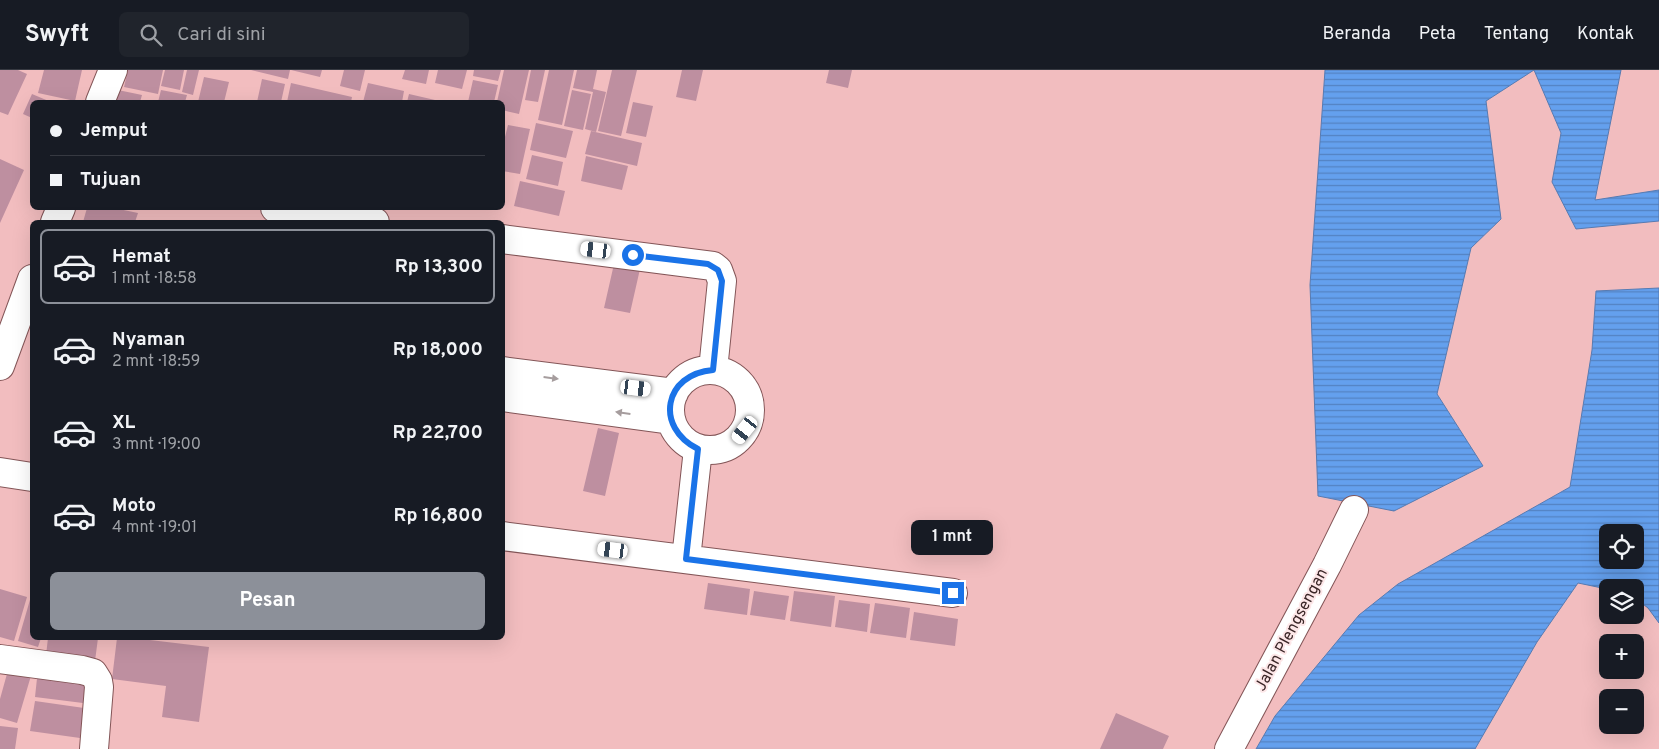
<!DOCTYPE html>
<html lang="id">
<head>
<meta charset="utf-8">
<style>
  body { margin:0; font-family:Overpass,sans-serif; background:#20242c; color:#f1f3f6; height:100vh; display:flex; flex-direction:column; font-size:19px; white-space:nowrap }
  * { box-sizing:border-box; margin:0 }
  p { font-size:16px; color:#9ea1a6 }
  .icon { flex:none; width:28px; height:28px; fill:none; stroke:currentColor; stroke-width:2; stroke-linecap:round; stroke-linejoin:round }
  .map { position:relative; flex:1; overflow:hidden }
  .panel { position:absolute; left:30px; top:150px; width:475px; height:420px; display:flex; flex-direction:column; background:#171b24; border-radius:8px; box-shadow:0 5px 20px #0002 }
  .panel>* { flex:none }
  .banner { position:absolute; left:30px; top:30px; width:475px; height:110px; border-radius:8px; box-shadow:0 5px 20px #0002; display:grid; align-content:center; height:110px; padding:0 20px; background:#171b24 }
  .fabs { position:absolute; left:1599px; top:454px; display:grid; gap:10px }
  .fabs a { display:grid; place-items:center; width:45px; height:45px; border-radius:8px; background:#171b24; box-shadow:0 5px 20px #0002; font-size:25px }
  .end { position:absolute; width:22px; height:22px; margin:-11px; border:6px solid #1a73e8; background:#fff; box-shadow:0 0 0 2px #fff }
  .from { border-radius:50% }
  .bubble { position:absolute; height:35px; border-radius:8px; background:#171b24; box-shadow:0 5px 20px #0002; font-size:16px; font-weight:700; line-height:35px; text-align:center }
  .car { position:absolute; width:15px; height:30px; margin:-15px -8px; border-radius:6px; box-shadow:0 0 4px 1px #0007; background:linear-gradient(#fff 24%,#345 0 40%,#fff 0 76%,#345 0 86%,#fff 0) }
  .banner b { display:flex; align-items:center; gap:18px; height:48px; font-size:19px }
  .banner b+b { border-top:1px solid #363941 }
  .banner i { width:12px; height:12px; background:#f1f3f6 }
  ul { padding:9px 0 0; list-style:none }
  li { display:flex; align-items:center; gap:15px; height:75px; margin:0 10px 8px; padding:0 10px; border:2px solid transparent; border-radius:8px }
  li div { flex:1 }
  li b { display:block; font-size:19px }
  li em { font-style:normal; font-weight:700 }
  li.on { border-color:#8c9099 }
  li>.icon { width:45px; height:45px; stroke-width:1.5 }
  .action { display:flex; gap:10px; margin-top:auto; padding:10px 20px }
  .action a { flex:1; height:58px; border-radius:8px; background:#8c9099; color:#fff; font-size:20px; font-weight:700; line-height:58px; text-align:center }
  header { display:flex; align-items:center; gap:30px; box-sizing:border-box; height:70px; padding:0 25px; background:#171b24; border-bottom:1px solid #363941 }
  header strong { font-size:24px }
  nav { display:flex; gap:28px; margin-inline-start:auto; font-size:18px }
  .search { width:350px; height:45px; background:#20242c; display:flex; align-items:center; gap:12px; box-sizing:border-box; padding:0 18px; border-radius:8px; color:#9ea1a6; font-size:19px }
  .map>svg:first-child { display:block }
  .water { fill:url(#water-rules); stroke:#577bb2; fill-rule:evenodd }
  .building { fill:#be8fa0 }
  .lines { fill:none; stroke-linecap:round; stroke-linejoin:round }
  .street-casing { stroke:#835557; stroke-width:30 }
  .street { stroke:#fff; stroke-width:28 }
  .oneway { fill:#a69d9e }
  .route { stroke:#1a73e8; stroke-width:6 }
  .labels { text-anchor:middle; dominant-baseline:central; stroke-width:4; stroke-linejoin:round; paint-order:stroke }
  .street-label { font-size:16px; fill:#3a2627; stroke:#fde7e8 }
</style>
</head>
<body>
<header>
<strong>Swyft</strong>
<div class="search"><svg class="icon" aria-label="search" viewBox="0 0 24 24"><circle cx="10" cy="10" r="6"/><path d="M15 15l6 6"/></svg>Cari di sini</div>
<nav><a>Beranda</a><a>Peta</a><a>Tentang</a><a>Kontak</a></nav>
</header>
<div class="map">
<svg width="1659" height="679" viewBox="0 0 1659 679">
  <defs>
    <pattern id="water-rules" width="6" height="5" patternUnits="userSpaceOnUse" patternTransform="scale(1.25)"><rect width="6" height="5" fill="#64a0ee"/><path d="M0 2.5h6" fill="none" stroke="#5382c1"/></pattern>
  </defs>
  <rect width="100%" height="100%" fill="#f2bdbf"/>
  <path class="water" d="M1325 0H1534L1486 31 1501 149 1471 178 1437 324 1483 396 1394 441 1318 426 1310 215Z
    M1534 0H1621L1595 130 1659 120V151L1576 159 1552 112 1561 63Z
    M1659 218V553L1648 538 1635 528V518H1608L1607 519 1578 513 1537 572 1475 679H1256L1275 646 1359 545 1398 514 1570 417 1592 280 1596 221ZM1608 462H1635V490H1608Z"/>
  <path class="building" d="M0 0H18L27 4 8 45 0 42Z
    M44 0H82L75 31 38 23Z
    M128 0H163L158 24 124 17Z
    M165 0H184L180 20 161 16Z
    M187 0H199L193 25 182 22Z
    M251 0H290L288 9Z
    M291 0H322L320 7Z
    M344 0H365L360 21 340 16Z
    M405 0H429L426 14 402 9Z
    M438 0H467L462 19 435 13Z
    M474 0H501L498 11 473 6Z
    M504 0H529L519 44 502 40V32H497Z
    M531 0H545L538 32 525 30Z
    M549 0H574L562 55 538 50Z
    M577 0H597L593 19 606 22 596 62 585 59 593 22 573 18Z
    M612 0H637L621 66 598 61Z
    M682 0H703L696 31 676 27Z
    M829 0H852L848 18 826 13Z
    M204 7 229 12 224 32H198Z
    M262 9 285 14 281 32H257Z
    M473 10 498 15 494 32H468Z
    M291 13 352 27 351 32H287Z
    M368 13 404 21 402 32H363Z
    M118 20 142 25 140 32H115Z
    M161 20 187 25 185 32H158Z
    M572 20 591 24 583 60 564 56Z
    M32 24 51 32H32V48L23 44Z
    M409 24 435 30 434 32H407Z
    M633 32 653 36 646 67 626 63Z
    M536 53 573 61 566 88 530 80Z
    M508 55 530 59 520 104 502 101V79Z
    M591 61 642 73 637 96 585 84Z
    M532 85 563 92 558 116 526 109Z
    M586 86 628 96 622 120 581 111Z
    M0 89 24 100 0 153Z
    M520 111 565 121 559 146 514 136Z
    M87 138H114L138 143 135 152H83Z
    M614 194 640 199 630 243 604 238Z
    M598 358 619 363 605 426 583 421Z
    M708 513 750 519 747 545 704 539Z
    M0 519 27 527 14 571 0 567Z
    M754 521 789 526 785 550 750 545Z
    M794 521 835 526 831 557 790 551Z
    M32 523V568H41L38 577 18 571Z
    M839 530 870 534 867 562 835 557Z
    M875 533 910 538 906 568 870 563Z
    M914 542 958 549 955 576 910 570Z
    M48 568H98L95 591 46 585Z
    M117 568H133L209 577 199 652 162 647 166 616 112 609Z
    M10 593 33 599 17 653 0 648V629Z
    M38 599 86 605 83 633 35 627Z
    M35 631 84 638 80 668 30 661Z
    M1116 643 1169 666 1163 679H1100Z
    M0 656 18 658 15 679H0Z"/>
  <g class="lines">
    <g class="street-casing">
      <path id="street" d="M100 32 113 0
        M275 138 375 152
        M55 152 61 138
        M502 169 713 196 718 200 722 211 713 300
        M0 296 32 209
        M670 340a40 40 0 1 1 80 0a40 40 0 1 1-80 0Z
        M502 301 674 323
        M502 327 671 350
        M0 402 32 407
        M502 466 953 523
        M686 489 698 379
        M0 589 82 600 93 603 98 611 99 617 94 679
        M1229 679 1327 495 1354 440"/>
    </g>
    <use href="#street" class="street"/>
  </g>
  <defs><path id="oneway-solid" d="M-6-.8H1V-3.2L6.5 0L1 3.2V.8H-6Z" transform="scale(1.25)"/></defs>
  <g class="oneway">
    <use href="#oneway-solid" transform="translate(551 308) rotate(7)"/>
    <use href="#oneway-solid" transform="translate(623 343) rotate(-172)"/>
  </g>
  <g class="lines">
    <path class="route" d="M633 185 708 194 718 200 722 211 713 300C664 304 654 357 698 379L686 489 953 523"/>
  </g>
  <g class="labels">
    <g class="street-label">
      <text transform="translate(1292 560) rotate(-62)">Jalan Plengsengan</text>
    </g>
  </g>
</svg>
<div class="fabs">
<a><svg class="icon" aria-label="locate" viewBox="0 0 24 24"><circle cx="12" cy="12" r="6"/><path d="M12 2v4M12 18v4M2 12h4M18 12h4"/></svg></a>
<a><svg class="icon" aria-label="layers" viewBox="0 0 24 24"><path d="M12 4l9 5-9 5-9-5zM3 14l9 5 9-5"/></svg></a>
<a>+</a>
<a>−</a>
</div>
<i class="end from" style="left:633px;top:185px"></i>
<i class="end" style="left:953px;top:523px"></i>
<div class="bubble" style="left:911px;top:450px;width:82px">1 mnt</div>
<i class="car" style="left:596px;top:180px;rotate:277deg"></i>
<i class="car" style="left:636px;top:318px;rotate:97deg"></i>
<i class="car" style="left:745px;top:360px;rotate:219deg"></i>
<i class="car" style="left:613px;top:480px;rotate:277deg"></i>
<div class="banner">
<b><i class="from"></i>Jemput</b>
<b><i></i>Tujuan</b>
</div>
<section class="panel">
<ul>
<li class="on"><svg class="icon" aria-label="car" viewBox="0 0 24 24"><path d="M5 17H2v-5l4-1 3-4h7l3 4 3 1v5h-3M9 17h6M6 11h13"/><circle cx="7" cy="17" r="2"/><circle cx="17" cy="17" r="2"/></svg><div><b>Hemat</b><p>1 mnt · 18:58</p></div><em>Rp 13,300</em></li>
<li><svg class="icon" aria-label="car" viewBox="0 0 24 24"><path d="M5 17H2v-5l4-1 3-4h7l3 4 3 1v5h-3M9 17h6M6 11h13"/><circle cx="7" cy="17" r="2"/><circle cx="17" cy="17" r="2"/></svg><div><b>Nyaman</b><p>2 mnt · 18:59</p></div><em>Rp 18,000</em></li>
<li><svg class="icon" aria-label="car" viewBox="0 0 24 24"><path d="M5 17H2v-5l4-1 3-4h7l3 4 3 1v5h-3M9 17h6M6 11h13"/><circle cx="7" cy="17" r="2"/><circle cx="17" cy="17" r="2"/></svg><div><b>XL</b><p>3 mnt · 19:00</p></div><em>Rp 22,700</em></li>
<li><svg class="icon" aria-label="car" viewBox="0 0 24 24"><path d="M5 17H2v-5l4-1 3-4h7l3 4 3 1v5h-3M9 17h6M6 11h13"/><circle cx="7" cy="17" r="2"/><circle cx="17" cy="17" r="2"/></svg><div><b>Moto</b><p>4 mnt · 19:01</p></div><em>Rp 16,800</em></li>
</ul>
<div class="action"><a>Pesan</a></div>
</section>
</div>
</body>
</html>
